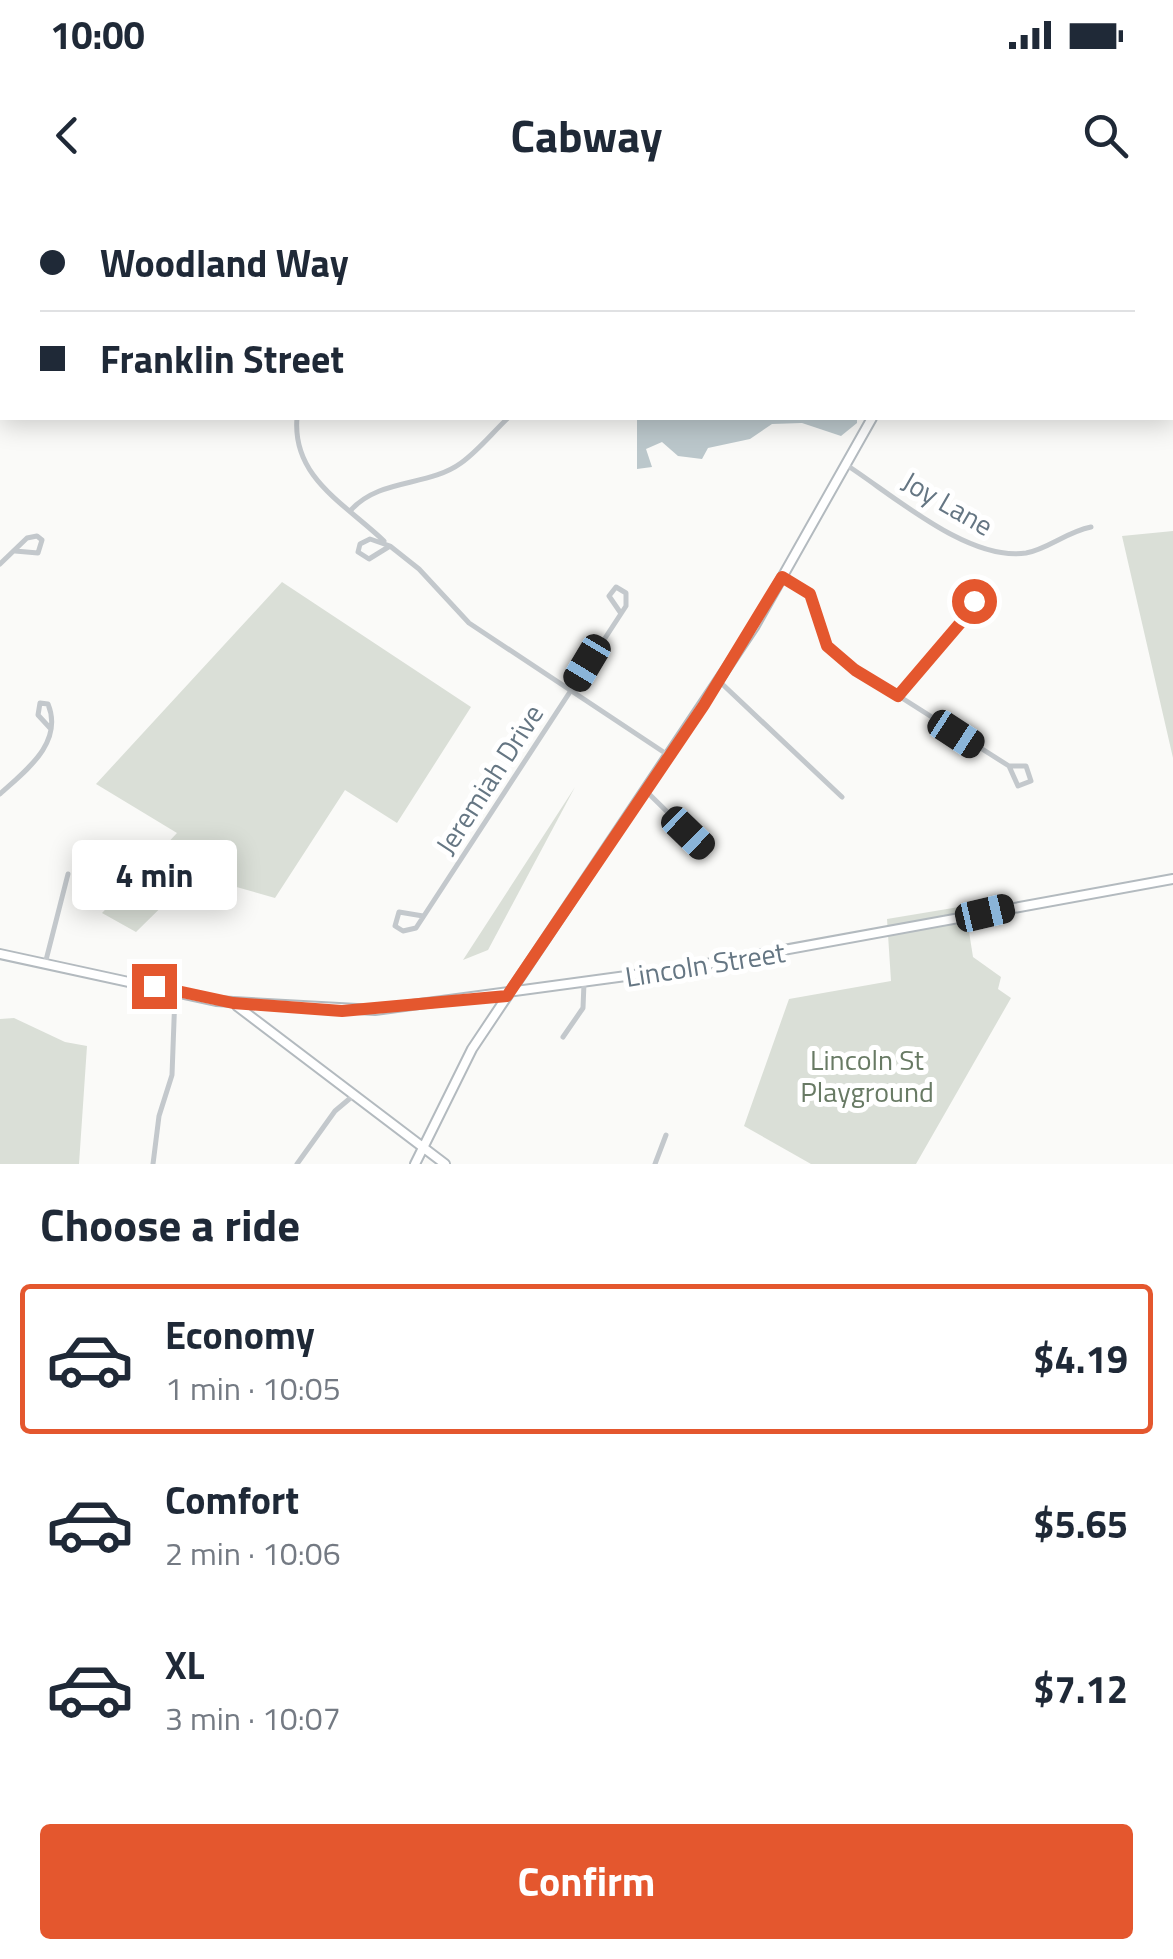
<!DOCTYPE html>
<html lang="en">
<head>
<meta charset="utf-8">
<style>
  body { margin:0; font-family:"Titillium Web",sans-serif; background:#f6f6f7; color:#1f2937; height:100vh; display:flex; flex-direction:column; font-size:38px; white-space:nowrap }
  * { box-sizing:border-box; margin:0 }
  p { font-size:32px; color:#747a83 }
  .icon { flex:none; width:55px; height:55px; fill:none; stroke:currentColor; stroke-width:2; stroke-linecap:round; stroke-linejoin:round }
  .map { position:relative; height:964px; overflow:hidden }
  .side { display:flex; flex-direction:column; background:#fff; flex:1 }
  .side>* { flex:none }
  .banner { position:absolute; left:0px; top:0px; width:1175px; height:220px; box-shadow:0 5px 25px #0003; display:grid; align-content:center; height:220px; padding:0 40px; background:#fff }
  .end { position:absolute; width:45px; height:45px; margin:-22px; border:12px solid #e4572e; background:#fff; box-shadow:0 0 0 5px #fff }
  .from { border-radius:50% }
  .bubble { position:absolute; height:70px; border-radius:10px; background:#fff; box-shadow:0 5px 25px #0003; font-size:32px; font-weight:700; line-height:70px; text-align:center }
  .car { position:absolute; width:30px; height:60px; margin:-30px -15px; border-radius:12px; box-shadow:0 0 8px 2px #0007; background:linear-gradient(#222 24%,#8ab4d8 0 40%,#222 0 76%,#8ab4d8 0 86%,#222 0) }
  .banner b { display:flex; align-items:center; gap:35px; height:95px; font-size:38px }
  .banner b+b { border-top:2px solid #e0e1e3 }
  .banner i { width:25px; height:25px; background:#1f2937 }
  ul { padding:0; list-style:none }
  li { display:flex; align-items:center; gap:30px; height:150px; margin:0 20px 15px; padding:0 20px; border:5px solid transparent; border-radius:10px }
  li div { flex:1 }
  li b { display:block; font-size:38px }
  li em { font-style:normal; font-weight:700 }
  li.current { border-color:#e4572e }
  li>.icon { width:90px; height:90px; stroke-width:1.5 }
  h2 { padding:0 40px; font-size:45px; line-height:120px }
  .button { display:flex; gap:20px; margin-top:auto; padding:20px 40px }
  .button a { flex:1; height:115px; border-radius:10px; background:#e4572e; color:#fff; font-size:40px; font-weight:700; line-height:115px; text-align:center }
  .status { display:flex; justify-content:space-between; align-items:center; height:70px; padding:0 50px; background:#fff; direction:ltr }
  .status svg { height:28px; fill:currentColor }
  header { display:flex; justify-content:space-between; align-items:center; height:130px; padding:0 40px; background:#fff; font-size:45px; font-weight:700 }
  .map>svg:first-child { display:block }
  .green { fill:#dadfd7 }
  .water { fill:#bbc7cb }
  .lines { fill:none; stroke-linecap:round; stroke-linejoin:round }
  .secondary-casing { stroke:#b3babf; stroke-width:12 }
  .street { stroke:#c3c8cc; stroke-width:5 }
  .secondary { stroke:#fff; stroke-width:8 }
  .route { stroke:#e4572e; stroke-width:12 }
  .labels { text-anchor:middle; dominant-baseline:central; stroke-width:10; stroke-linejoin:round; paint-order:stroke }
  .street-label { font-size:28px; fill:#657683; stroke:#fff }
  .park-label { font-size:28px; fill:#687a64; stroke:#fff }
</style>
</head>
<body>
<div class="status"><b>10:00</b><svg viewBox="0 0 49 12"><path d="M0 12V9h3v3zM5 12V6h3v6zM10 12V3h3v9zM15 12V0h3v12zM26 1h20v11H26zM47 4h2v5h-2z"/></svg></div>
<header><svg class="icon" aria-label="back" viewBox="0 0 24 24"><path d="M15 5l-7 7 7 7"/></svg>Cabway<svg class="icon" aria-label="search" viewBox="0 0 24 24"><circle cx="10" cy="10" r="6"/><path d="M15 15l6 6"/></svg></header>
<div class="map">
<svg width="1173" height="964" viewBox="0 0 1173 964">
  <rect width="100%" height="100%" fill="#fafaf8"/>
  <path class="green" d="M1173 331V558L1122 336Z
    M282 382 471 507 397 623 345 590 275 698 194 675 136 732 102 713 177 633 96 584Z
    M575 587 488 750 463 760Z
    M965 706 973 757 1001 777 998 789 1011 798 916 964H811L744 926 789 799 891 781 887 719Z
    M14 818 65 842 87 846 79 964H0V819Z"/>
  <path class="water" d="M637 218H857V223L841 236 802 223 772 224 750 239 708 248 702 259 678 256 662 242 646 249 652 267 637 269Z"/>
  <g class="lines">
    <g class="secondary-casing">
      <path id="secondary" d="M1015 2 1017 0
        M0 754 216 801 375 810 685 768 1173 679
        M237 806 445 964
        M415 964 472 849 754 427 872 218"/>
    </g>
    <path class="street" d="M1048 0 1050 2
      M239 2V0
      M1172 109 1173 110
      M297 218C292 277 344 303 384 341
      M845 264C892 294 968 362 1026 353 1048 349 1066 332 1091 327
      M351 310C380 278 428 287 461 263 478 251 493 232 508 218
      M390 346 370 339 360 344 358 352 369 359 390 346 419 369 469 423 668 555
      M0 364 27 338 37 336 42 340 38 353 15 351
      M782 377 810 394 823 438 839 458 1009 566H1026L1031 581 1018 586 1009 566
      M719 481 842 597
      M898 497 962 421 961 405 975 402 976 417 962 421
      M645 590 704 648
      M0 594C25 571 64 543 48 504L40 503 38 515 50 528
      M423 716 399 712 395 726 403 731 416 728 626 406V393L616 387 609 396 620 412
      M45 764 68 674
      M563 837 583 808 584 783
      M153 964 159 916 172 875 175 794
      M297 964 335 911 354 895
      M655 964 666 935"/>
    <use href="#secondary" class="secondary"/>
  </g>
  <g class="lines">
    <path class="route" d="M154 786 233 803 342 811 507 796 704 505 782 377 810 394 827 446 855 470 898 496 962 421 961 405 974 401"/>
  </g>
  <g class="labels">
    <g class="street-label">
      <text transform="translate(948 303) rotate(30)">Joy Lane</text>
      <text transform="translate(489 579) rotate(-57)">Jeremiah Drive</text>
      <text transform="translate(705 764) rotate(-9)">Lincoln Street</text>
    </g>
    <g class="park-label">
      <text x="867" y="859">Lincoln St<tspan x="867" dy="32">Playground</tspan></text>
    </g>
  </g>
</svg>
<i class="end from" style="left:974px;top:401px"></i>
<i class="end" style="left:154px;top:786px"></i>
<div class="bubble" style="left:72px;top:640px;width:165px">4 min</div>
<i class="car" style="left:587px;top:463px;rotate:211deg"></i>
<i class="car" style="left:956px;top:534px;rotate:123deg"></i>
<i class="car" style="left:688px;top:633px;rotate:134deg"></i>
<i class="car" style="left:985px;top:713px;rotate:77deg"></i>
<div class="banner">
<b><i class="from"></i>Woodland Way</b>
<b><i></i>Franklin Street</b>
</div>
</div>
<section class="side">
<h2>Choose a ride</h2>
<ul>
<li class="current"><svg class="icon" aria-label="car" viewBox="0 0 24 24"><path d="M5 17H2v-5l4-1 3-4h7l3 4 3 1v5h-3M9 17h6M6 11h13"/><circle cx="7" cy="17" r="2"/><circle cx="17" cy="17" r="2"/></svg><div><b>Economy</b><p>1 min · 10:05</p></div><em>$4.19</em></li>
<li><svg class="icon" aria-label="car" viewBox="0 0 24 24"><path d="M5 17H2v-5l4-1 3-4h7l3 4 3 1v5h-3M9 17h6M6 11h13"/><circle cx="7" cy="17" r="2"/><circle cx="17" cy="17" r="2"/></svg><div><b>Comfort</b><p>2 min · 10:06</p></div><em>$5.65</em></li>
<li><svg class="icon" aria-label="car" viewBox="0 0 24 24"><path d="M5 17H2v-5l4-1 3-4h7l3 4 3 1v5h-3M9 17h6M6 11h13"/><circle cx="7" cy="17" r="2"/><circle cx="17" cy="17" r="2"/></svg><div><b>XL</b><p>3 min · 10:07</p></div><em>$7.12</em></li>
</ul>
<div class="button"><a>Confirm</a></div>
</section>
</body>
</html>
